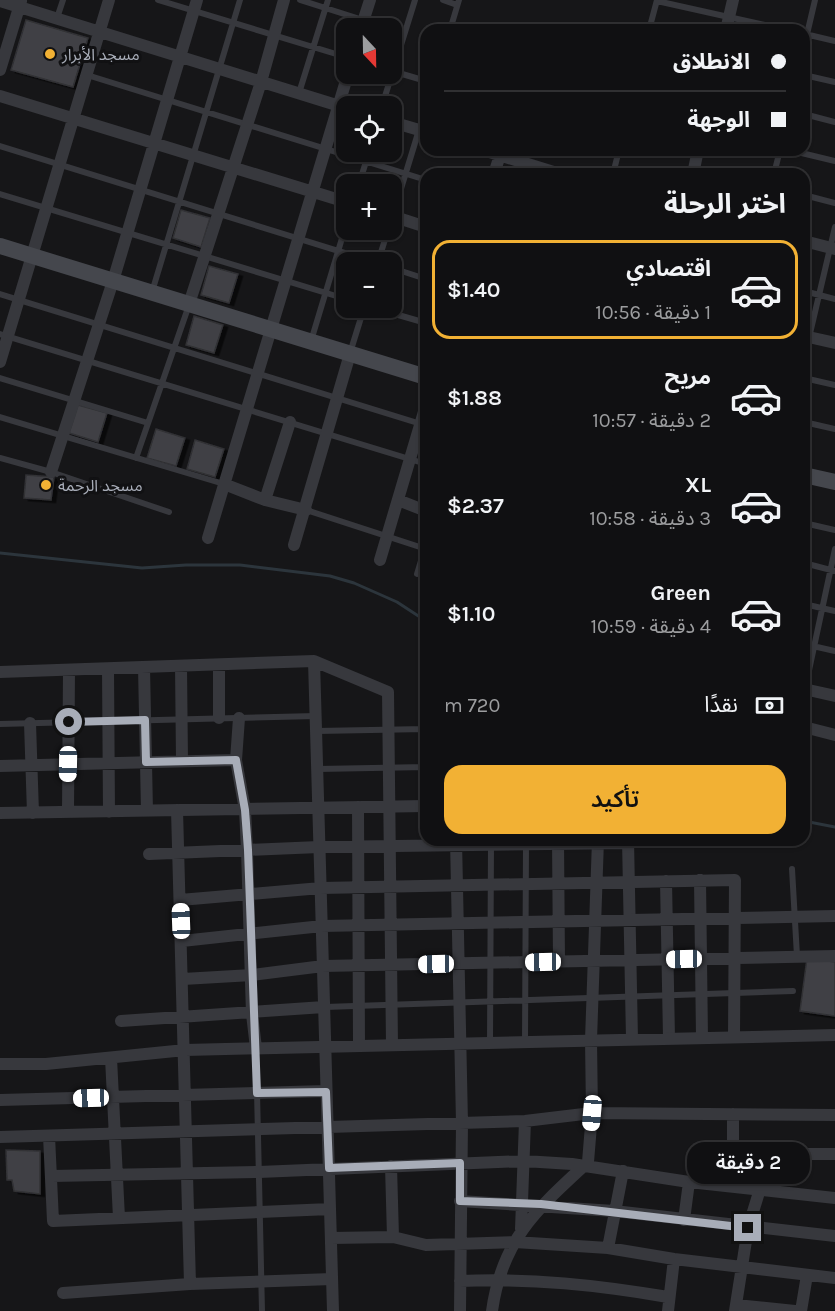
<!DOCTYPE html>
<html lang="ar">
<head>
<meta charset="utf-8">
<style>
  body { margin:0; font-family:Karla,"Noto Sans Arabic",sans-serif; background:#1e1e20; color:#f1f3f6; direction:rtl; height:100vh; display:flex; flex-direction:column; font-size:22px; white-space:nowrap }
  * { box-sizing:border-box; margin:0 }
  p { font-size:20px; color:#9c9d9f }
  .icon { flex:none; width:33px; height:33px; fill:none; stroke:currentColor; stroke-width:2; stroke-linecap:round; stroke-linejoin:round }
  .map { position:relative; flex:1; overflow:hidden; direction:ltr }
  .panel { position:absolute; left:420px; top:168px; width:390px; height:678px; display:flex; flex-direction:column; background:#101012; border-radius:18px; box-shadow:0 2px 4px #0004,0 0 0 2px #303032; direction:rtl }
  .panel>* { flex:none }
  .guide { position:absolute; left:420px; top:24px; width:390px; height:132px; border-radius:18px; box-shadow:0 2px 4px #0004,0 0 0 2px #303032; direction:rtl; display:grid; align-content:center; height:132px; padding:0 24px; background:#101012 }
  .needle { width:39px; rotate:158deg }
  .tools { position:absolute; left:336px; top:18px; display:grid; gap:12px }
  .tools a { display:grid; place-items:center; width:66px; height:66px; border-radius:12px; background:#101012; box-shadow:0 2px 4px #0004,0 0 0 2px #303032; font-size:30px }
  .end { position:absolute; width:27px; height:27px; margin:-14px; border:8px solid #a8adb8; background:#111; box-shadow:0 0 0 3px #111 }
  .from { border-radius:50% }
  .bubble { position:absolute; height:42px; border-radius:18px; background:#101012; box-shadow:0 2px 4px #0004,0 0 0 2px #303032; font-size:20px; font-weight:600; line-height:42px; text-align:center; direction:rtl }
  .car { position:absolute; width:18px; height:36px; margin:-18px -9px; border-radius:8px; box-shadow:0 0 4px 2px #0007; background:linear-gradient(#fff 24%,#345 0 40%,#fff 0 76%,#345 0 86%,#fff 0) }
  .guide b { display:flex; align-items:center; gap:21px; height:57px; font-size:22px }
  .guide b+b { border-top:2px solid #303032 }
  .guide i { width:15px; height:15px; background:#f1f3f6 }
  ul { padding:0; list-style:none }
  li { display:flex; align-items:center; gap:18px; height:99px; margin:0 12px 9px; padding:0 12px; border:3px solid transparent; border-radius:18px }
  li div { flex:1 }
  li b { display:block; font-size:22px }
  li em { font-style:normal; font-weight:600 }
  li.active { border-color:#f2b134 }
  li>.icon { width:54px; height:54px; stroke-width:1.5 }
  h2 { padding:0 24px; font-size:27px; line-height:72px }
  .pay { display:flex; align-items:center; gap:15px; height:66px; padding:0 24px; font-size:22px }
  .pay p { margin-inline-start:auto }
  .primary-button { display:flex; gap:12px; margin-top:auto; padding:12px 24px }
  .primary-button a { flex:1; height:69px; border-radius:18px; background:#f2b134; color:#111; font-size:24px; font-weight:600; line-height:69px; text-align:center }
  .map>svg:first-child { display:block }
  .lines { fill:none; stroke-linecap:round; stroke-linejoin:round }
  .stream { stroke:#2c353c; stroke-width:3 }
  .building { fill:#404145; stroke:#303034; stroke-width:1.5; filter:url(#shadow) }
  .lane { stroke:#37383d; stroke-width:6 }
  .street { stroke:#37383d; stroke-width:12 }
  .secondary { stroke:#45474d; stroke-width:16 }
  .route { stroke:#a8adb8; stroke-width:8 }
  .poi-dot { fill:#f2b134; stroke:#111113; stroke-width:2 }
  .labels { text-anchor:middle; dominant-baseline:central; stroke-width:6; stroke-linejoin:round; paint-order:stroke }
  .poi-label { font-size:16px; fill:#a8adb8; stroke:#111113; text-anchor:start }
</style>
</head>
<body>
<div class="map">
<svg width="835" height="1311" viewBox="0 0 835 1311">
  <defs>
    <filter id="shadow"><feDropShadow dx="4.5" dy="2.5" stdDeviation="0" flood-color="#0009"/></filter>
  </defs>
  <rect width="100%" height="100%" fill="#161618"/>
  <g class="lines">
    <path class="stream" d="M0 553 142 568 186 565H240L330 576 354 583 397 602 426 621
      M804 821 835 827"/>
  </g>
  <path class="building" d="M26 20 88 38 73 87 11 70Z
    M181 210 210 218 201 247 173 238Z
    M209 266 238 274 229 303 201 295Z
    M194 316 223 325 214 353 186 345Z
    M78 405 107 413 98 442 69 433Z
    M156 429 185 438 176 466 147 458Z
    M195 440 224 449 215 477 187 469Z
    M26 475 54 477 51 500 24 498Z
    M807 958 835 962V1016L800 1011Z
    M6 1150 40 1151V1194L14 1191 12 1180H7Z"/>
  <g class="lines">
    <path class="lane" d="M158 0 346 57
      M300 0 363 20
      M443 0 457 5
      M657 1 787 30
      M57 18 63 0
      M450 30 459 0
      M649 30 657 0
      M805 34 835 41
      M804 47 815 0
      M392 71 426 81
      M87 75 426 180
      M804 75 835 82
      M299 93 328 0
      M382 106 415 0
      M804 114 835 122
      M0 146 374 262
      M789 150 835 161
      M694 170 713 174
      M613 174 619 150
      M774 174 780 150
      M359 184 369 152
      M0 194 346 299
      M804 195 835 203
      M392 218 426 107
      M378 262 388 230
      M392 268 426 279
      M804 291 835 299
      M152 292 240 0
      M0 294 421 424
      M374 308 426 323
      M0 334 426 464
      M311 341 346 225
      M350 353 364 308
      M804 359 835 227
      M0 378 148 423
      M804 378 835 385
      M0 417 224 484
      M804 422 835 429
      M0 458 51 472 169 512
      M136 458 189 305
      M306 510 426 549
      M804 523 835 530
      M804 563 835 571
      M417 574 426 544
      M804 604 835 611
      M804 644 835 651
      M805 689 835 549
      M425 693 426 784
      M0 724 316 716
      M317 731 425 729
      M318 769 426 767
      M792 869 797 956
      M325 1007 793 991
      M490 1042 491 845
      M525 1042 526 844
      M256 1048 262 1311"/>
    <path class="street" d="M0 1 346 108
      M361 28 370 0
      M726 30 733 0
      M0 70 21 1
      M0 96 346 202
      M392 122 426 132
      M483 150 560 174
      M494 174 500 155
      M693 174 698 150
      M392 216 426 227
      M804 241 835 249
      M189 304 261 82 284 0
      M804 336 835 343
      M0 362 109 0
      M51 472 113 281 197 0
      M224 484 265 500 306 510
      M265 500 290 422
      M398 500 426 511
      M208 538 348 74
      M294 545 350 354
      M380 560 426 405
      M314 661 333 1311
      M219 665V718
      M181 666 182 761
      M144 667 147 811
      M108 669 109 812
      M0 672 314 661 388 692 392 1045
      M804 689 835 696
      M239 718 236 760 245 810 247 850 252 1014 256 1048
      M30 723 33 813
      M804 727 835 735
      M0 766 236 760
      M358 807 359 1045
      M177 810 190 1284
      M68 812 69 670
      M0 813 426 806
      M456 840 462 1123 460 1311
      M558 840 559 961
      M628 840 632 1039
      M149 854 319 847 628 843
      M700 880 702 1038
      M666 881 669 1038
      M180 900 321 888 735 880 734 1037
      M182 941 322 926 835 916
      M183 979 252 975 323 966 835 956
      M121 1021 324 1007
      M111 1058 119 1218
      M0 1064H46L185 1050 835 1035
      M0 1100 326 1091
      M49 1136 53 1221 330 1209
      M0 1137 525 1121 592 1113 835 1115
      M795 1154H835
      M391 1166 393 1237
      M52 1176 259 1172 524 1161 572 1164 689 1182 835 1198
      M733 1185V1114
      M460 1201 614 1211 835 1236
      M684 1220 689 1182
      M521 1229 525 1121
      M331 1238 393 1237 426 1245 515 1242 608 1248 674 1259 835 1278
      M608 1248 623 1171
      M460 1281C532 1278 597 1285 668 1297
      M63 1293 190 1284 332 1279
      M736 1305 795 1311
      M492 1311C502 1239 537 1209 588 1162L592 1113 591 1040 598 840
      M668 1311 674 1259
      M735 1311 748 1228 760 1189
      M801 1311 807 1275"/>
    <path class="secondary" d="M0 246 426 377
      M804 475 835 482"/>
  </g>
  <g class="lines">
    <path class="route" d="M69 722 145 720 146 762 236 760 245 810 248 850 257 1093 326 1092 329 1168 460 1163V1201L541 1204 748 1228"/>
  </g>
  <g class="poi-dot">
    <circle cx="50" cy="54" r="6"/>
    <circle cx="46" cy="485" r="6"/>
  </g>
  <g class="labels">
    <g class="poi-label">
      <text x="62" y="54">مسجد الأبرار</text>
      <text x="58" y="485">مسجد الرحمة</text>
    </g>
  </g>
</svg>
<div class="tools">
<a><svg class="needle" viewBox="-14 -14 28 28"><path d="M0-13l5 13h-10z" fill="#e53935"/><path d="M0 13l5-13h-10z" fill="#9c9d9f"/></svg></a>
<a><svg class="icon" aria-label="locate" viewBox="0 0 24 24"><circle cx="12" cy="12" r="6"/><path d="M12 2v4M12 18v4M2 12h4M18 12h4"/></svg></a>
<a>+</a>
<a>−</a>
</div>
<i class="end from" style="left:69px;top:722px"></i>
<i class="end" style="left:748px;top:1228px"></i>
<div class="bubble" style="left:687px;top:1142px;width:123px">2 دقيقة</div>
<i class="car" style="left:68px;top:764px;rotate:181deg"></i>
<i class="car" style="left:181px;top:921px;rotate:358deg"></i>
<i class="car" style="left:684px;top:959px;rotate:269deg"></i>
<i class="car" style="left:543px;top:962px;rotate:269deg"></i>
<i class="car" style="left:436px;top:964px;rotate:269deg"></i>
<i class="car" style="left:91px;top:1098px;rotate:268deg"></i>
<i class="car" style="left:592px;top:1113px;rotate:185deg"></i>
<div class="guide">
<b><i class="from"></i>الانطلاق</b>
<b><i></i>الوجهة</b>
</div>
<section class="panel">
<h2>اختر الرحلة</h2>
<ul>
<li class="active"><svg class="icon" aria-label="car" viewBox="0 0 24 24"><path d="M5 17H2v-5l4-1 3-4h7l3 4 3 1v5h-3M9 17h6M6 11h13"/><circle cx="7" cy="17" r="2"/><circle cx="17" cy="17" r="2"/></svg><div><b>اقتصادي</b><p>1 دقيقة · 10:56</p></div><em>$1.40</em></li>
<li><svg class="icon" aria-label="car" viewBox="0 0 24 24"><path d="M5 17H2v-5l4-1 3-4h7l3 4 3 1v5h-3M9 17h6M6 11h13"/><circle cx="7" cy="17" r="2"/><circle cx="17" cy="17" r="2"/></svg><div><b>مريح</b><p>2 دقيقة · 10:57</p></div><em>$1.88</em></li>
<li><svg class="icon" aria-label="car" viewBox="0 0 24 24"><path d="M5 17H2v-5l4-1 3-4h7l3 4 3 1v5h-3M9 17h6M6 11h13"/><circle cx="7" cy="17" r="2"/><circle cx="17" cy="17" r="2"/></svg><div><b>XL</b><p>3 دقيقة · 10:58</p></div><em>$2.37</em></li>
<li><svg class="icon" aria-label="car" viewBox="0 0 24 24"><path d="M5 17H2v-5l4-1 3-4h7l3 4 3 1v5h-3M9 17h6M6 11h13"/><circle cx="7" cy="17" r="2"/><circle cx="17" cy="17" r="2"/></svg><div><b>Green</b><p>4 دقيقة · 10:59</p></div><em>$1.10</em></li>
</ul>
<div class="pay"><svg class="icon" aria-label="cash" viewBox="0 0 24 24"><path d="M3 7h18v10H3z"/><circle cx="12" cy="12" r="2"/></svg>نقدًا<p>720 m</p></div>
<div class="primary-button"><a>تأكيد</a></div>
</section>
</div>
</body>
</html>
